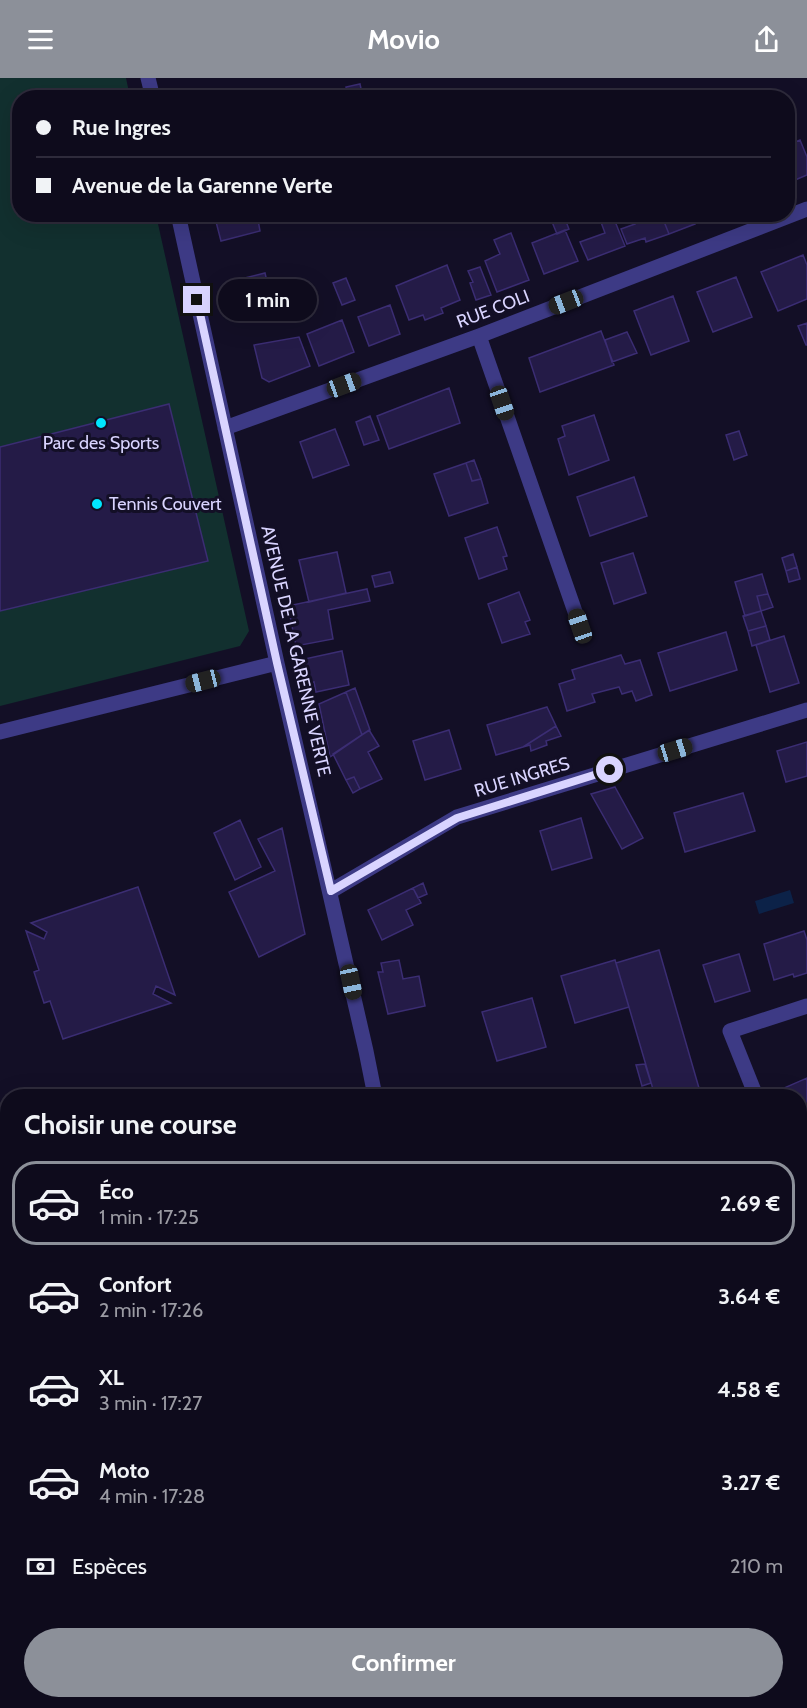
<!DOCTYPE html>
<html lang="fr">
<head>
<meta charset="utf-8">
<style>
  body { margin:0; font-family:Cabin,sans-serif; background:#171425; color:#f1f3f6; height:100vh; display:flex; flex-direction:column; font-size:22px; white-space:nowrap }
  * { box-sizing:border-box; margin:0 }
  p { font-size:20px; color:#9b9ba3 }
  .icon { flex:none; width:33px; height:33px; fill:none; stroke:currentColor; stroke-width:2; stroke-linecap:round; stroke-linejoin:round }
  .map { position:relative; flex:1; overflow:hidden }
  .panel { position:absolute; left:0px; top:1011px; width:807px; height:620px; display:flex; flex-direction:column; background:#0e0b1c; border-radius:24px 24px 0 0; box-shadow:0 6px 24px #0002,0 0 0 2px #2e2b3b }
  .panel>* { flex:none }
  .guide { position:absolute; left:12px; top:12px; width:783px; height:132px; border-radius:24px; box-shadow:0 6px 24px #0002,0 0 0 2px #2e2b3b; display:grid; align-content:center; height:132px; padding:0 24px; background:#0e0b1c }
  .end { position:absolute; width:27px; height:27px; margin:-14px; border:8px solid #d9d4ff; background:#111; box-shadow:0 0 0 3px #111 }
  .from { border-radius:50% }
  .bubble { position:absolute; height:42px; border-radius:21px; background:#0e0b1c; box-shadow:0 6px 24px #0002,0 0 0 2px #2e2b3b; font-size:20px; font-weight:800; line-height:42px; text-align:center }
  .car { position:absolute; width:18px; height:36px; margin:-18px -9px; border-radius:8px; box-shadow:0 0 4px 2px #0007; background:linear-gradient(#222 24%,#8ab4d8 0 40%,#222 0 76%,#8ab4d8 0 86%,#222 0) }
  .guide b { display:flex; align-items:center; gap:21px; height:57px; font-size:22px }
  .guide b+b { border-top:2px solid #2e2b3b }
  .guide i { width:15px; height:15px; background:#f1f3f6 }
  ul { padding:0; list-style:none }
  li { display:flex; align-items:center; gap:18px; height:84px; margin:0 12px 9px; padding:0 12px; border:3px solid transparent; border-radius:24px }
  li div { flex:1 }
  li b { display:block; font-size:22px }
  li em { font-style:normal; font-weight:800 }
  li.current { border-color:#8c9099 }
  li>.icon { width:54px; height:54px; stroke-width:1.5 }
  h2 { padding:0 24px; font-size:27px; line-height:72px }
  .pay { display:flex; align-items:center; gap:15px; height:66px; padding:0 24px; font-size:22px }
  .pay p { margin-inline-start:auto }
  .primary-button { display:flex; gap:12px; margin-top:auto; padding:12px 24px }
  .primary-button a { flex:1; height:69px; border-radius:36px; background:#8c9099; color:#fff; font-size:24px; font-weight:800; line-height:69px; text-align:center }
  header { display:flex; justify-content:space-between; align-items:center; height:78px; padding:0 24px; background:#8c9099; color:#fff; font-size:27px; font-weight:800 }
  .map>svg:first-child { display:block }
  .green { fill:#12302f }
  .water { fill:#0c2248 }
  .building { fill:#241b47; stroke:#3b2d73; stroke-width:1.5 }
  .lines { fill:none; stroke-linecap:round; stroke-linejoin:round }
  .minor { stroke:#3d3a85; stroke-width:15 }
  .route { stroke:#d9d4ff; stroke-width:8 }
  .poi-dot { fill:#00e5ff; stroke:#130f26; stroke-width:2 }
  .labels { text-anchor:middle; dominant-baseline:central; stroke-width:6; stroke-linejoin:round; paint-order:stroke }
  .street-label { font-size:18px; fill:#d9d4ff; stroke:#130f26 }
  .poi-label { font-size:18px; fill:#d9d4ff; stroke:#130f26 }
</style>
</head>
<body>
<header><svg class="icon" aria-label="menu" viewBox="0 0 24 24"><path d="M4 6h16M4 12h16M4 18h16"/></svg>Movio<svg class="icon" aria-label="share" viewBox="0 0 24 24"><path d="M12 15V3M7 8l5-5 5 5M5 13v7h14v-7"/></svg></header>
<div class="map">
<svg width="807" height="1630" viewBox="0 0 807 1630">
  <rect width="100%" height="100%" fill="#130f26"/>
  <path class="green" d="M0 0H126L130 19 20 20V136L156 137 249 553 240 568 0 628Z"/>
  <path class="water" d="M790 812 794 825 759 836 755 823Z"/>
  <path class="building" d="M360 6 363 20H348L346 9Z
    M800 62 807 79V97L788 105V67Z
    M214 136H257L260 153 221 163Z
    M557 136H563L569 151 557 156 550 139Z
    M598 136H612L625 168 588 182 580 164 605 155Z
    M631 136H661L669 156 646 164 645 160 627 166 621 151 635 146Z
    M661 136H719L707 141 705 137 693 141 695 146 669 156Z
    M565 152 578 183 544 196 532 165Z
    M511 155 529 202 497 214 485 183 500 176 494 162Z
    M803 177 807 187V221L778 233 761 194Z
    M447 187 460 222 441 230 443 235 425 242 423 237 409 242 396 208Z
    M480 189 491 217 476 222 470 205 473 204 468 193Z
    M265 195 272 225 255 230 258 241 249 243 248 238 236 241 228 204Z
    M736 199 752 239 713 254 697 214Z
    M346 200 355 222 342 227 333 205Z
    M673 218 689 263 651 277 634 233Z
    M390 227 400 256 369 268 358 239Z
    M342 242 354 274 319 288 307 256Z
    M807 245V267H806L798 248Z
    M601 253 614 287 540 314 529 280Z
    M627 254 637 275 612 284 605 262Z
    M299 259 310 288 269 304 262 300 254 267Z
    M449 310 460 345 389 371 377 338Z
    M169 326 208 483 0 533V369Z
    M594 337 609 382 569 397 558 361 565 358 562 348Z
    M370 338 379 362 364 367 356 344Z
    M335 351 349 387 313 400 300 364Z
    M739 353 747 377 734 382 726 357Z
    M474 382 481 401 472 403 466 385Z
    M466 385 472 403 481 401 488 425 449 438 434 396Z
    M634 399 647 438 590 458 577 419Z
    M497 449 507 478 503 479 507 491 479 501 465 460Z
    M337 474 346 515 309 524 299 482Z
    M633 475 646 515 614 526 601 485Z
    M793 476 797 489 786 493 782 480Z
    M797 489 800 501 789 504 786 493Z
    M390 494 393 505 375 509 372 498Z
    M762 496 768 516 757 518 761 533 745 538 735 504Z
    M367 511 370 523 328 532 333 561 296 568 288 528Z
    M519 514 530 542 525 544 530 556 502 565 488 526Z
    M768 516 773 529 761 533 757 518Z
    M761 533 766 548 748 553 743 538Z
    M766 548 770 562 752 568 748 553Z
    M726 554 737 592 670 613 658 575Z
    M784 558 799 605 770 614 756 567Z
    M342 573 349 607 316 614 314 604 305 606 300 582Z
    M621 577 625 586 640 582 652 617 636 623 632 613 622 616 619 609 592 616 595 624 567 633 559 606 575 601 572 592Z
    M355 610 370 652 362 657 346 614Z
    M346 614 362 657 330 679 319 626Z
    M547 629 556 648 523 669 496 677 487 647Z
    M556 648 561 658 546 663 547 667 531 673 530 667 523 669Z
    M369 652 379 668 368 674 382 701 360 711 354 699 346 702 333 676Z
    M449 652 461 691 425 702 413 663Z
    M807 664V698L786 704 777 673Z
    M354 699 360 711 353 715 346 702Z
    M615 709 643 760 622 771 591 716Z
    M743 715 755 753 685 774 674 735Z
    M581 740 592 780 552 792 540 753Z
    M240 742 261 789 235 802 214 755Z
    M282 750 305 856 259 879 229 814 275 793 258 761Z
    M423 805 427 816 418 820 413 810Z
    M138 809 175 917 156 908 153 916 171 925 63 961 50 923 44 925 34 894 39 892 26 853 44 861 47 854 31 845Z
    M413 810 421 825 406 832 413 847 382 862 368 832Z
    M804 853 807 862V895L794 899 793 896 774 902 764 866Z
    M659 872 701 1017 695 1018H655L616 885Z
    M739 876 750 913 715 924 703 887Z
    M399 882 403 901 419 898 425 928 388 936 378 894H383L381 885Z
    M615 882 629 929 575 945 561 898Z
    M532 920 546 969 497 983 482 934Z
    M645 986 651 1005 642 1008 636 987Z
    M807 1000V1046L800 1049V1018H788L784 1010Z
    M8 1192V1227L0 1230V1194Z
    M8 1241V1280L6 1281 0 1265V1243Z
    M384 1623H418L419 1630H385Z
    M712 1623H744L745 1630H713Z
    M675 1624V1630H621Z"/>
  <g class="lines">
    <path class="minor" d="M148 0 153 20
      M178 136 277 585 366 973 375 1018
      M479 258 580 548
      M225 350 479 258 807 131
      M0 654 277 585
      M331 813 457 739 807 632
      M756 1018 730 953 807 928
      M0 1051 8 1072
      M800 1129 807 1147
      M800 1525 807 1523
      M162 1623 164 1630
      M455 1623V1630
      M486 1630 507 1623"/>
  </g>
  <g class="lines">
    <path class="route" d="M197 222 277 585 331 813 457 740 610 692"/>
  </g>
  <g class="poi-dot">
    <circle cx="101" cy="345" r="6"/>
    <circle cx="97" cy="426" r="6"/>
  </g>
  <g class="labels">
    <g class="street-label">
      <text transform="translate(493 231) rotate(-21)">RUE COLI</text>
      <text transform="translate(296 573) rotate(77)">AVENUE DE LA GARENNE VERTE</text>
      <text transform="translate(522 699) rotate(-17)">RUE INGRES</text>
    </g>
    <g class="poi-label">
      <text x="101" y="365">Parc des Sports</text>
      <text x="109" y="426" text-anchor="start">Tennis Couvert</text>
    </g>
  </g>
</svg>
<i class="end from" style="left:610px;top:692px"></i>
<i class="end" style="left:197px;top:222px"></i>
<div class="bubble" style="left:218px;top:201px;width:99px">1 min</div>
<i class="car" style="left:566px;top:224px;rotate:249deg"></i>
<i class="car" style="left:344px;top:307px;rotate:70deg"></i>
<i class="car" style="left:502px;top:325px;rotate:161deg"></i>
<i class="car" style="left:580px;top:548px;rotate:341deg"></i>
<i class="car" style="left:203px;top:603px;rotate:256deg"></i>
<i class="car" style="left:675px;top:672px;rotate:73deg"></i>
<i class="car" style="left:351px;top:904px;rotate:168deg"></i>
<div class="guide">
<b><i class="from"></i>Rue Ingres</b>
<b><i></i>Avenue de la Garenne Verte</b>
</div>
<section class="panel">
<h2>Choisir une course</h2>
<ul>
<li class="current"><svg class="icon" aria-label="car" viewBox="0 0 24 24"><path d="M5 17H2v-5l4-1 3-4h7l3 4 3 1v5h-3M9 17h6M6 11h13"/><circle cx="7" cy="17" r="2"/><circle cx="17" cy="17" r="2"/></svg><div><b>Éco</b><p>1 min · 17:25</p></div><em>2.69 €</em></li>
<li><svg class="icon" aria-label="car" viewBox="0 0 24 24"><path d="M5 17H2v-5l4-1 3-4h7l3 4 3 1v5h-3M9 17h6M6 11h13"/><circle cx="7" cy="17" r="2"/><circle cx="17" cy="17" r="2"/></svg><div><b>Confort</b><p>2 min · 17:26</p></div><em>3.64 €</em></li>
<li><svg class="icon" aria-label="car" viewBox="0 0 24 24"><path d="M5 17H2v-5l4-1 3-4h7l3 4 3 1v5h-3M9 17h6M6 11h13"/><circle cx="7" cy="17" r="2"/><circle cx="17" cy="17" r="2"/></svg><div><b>XL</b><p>3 min · 17:27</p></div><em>4.58 €</em></li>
<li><svg class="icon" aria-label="car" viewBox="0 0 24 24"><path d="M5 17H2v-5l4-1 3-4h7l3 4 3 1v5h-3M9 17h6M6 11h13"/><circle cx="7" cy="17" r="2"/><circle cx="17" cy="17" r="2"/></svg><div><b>Moto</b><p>4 min · 17:28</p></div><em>3.27 €</em></li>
</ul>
<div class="pay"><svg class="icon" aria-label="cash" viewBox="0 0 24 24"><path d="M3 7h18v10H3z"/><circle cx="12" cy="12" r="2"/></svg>Espèces<p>210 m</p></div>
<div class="primary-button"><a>Confirmer</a></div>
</section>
</div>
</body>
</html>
